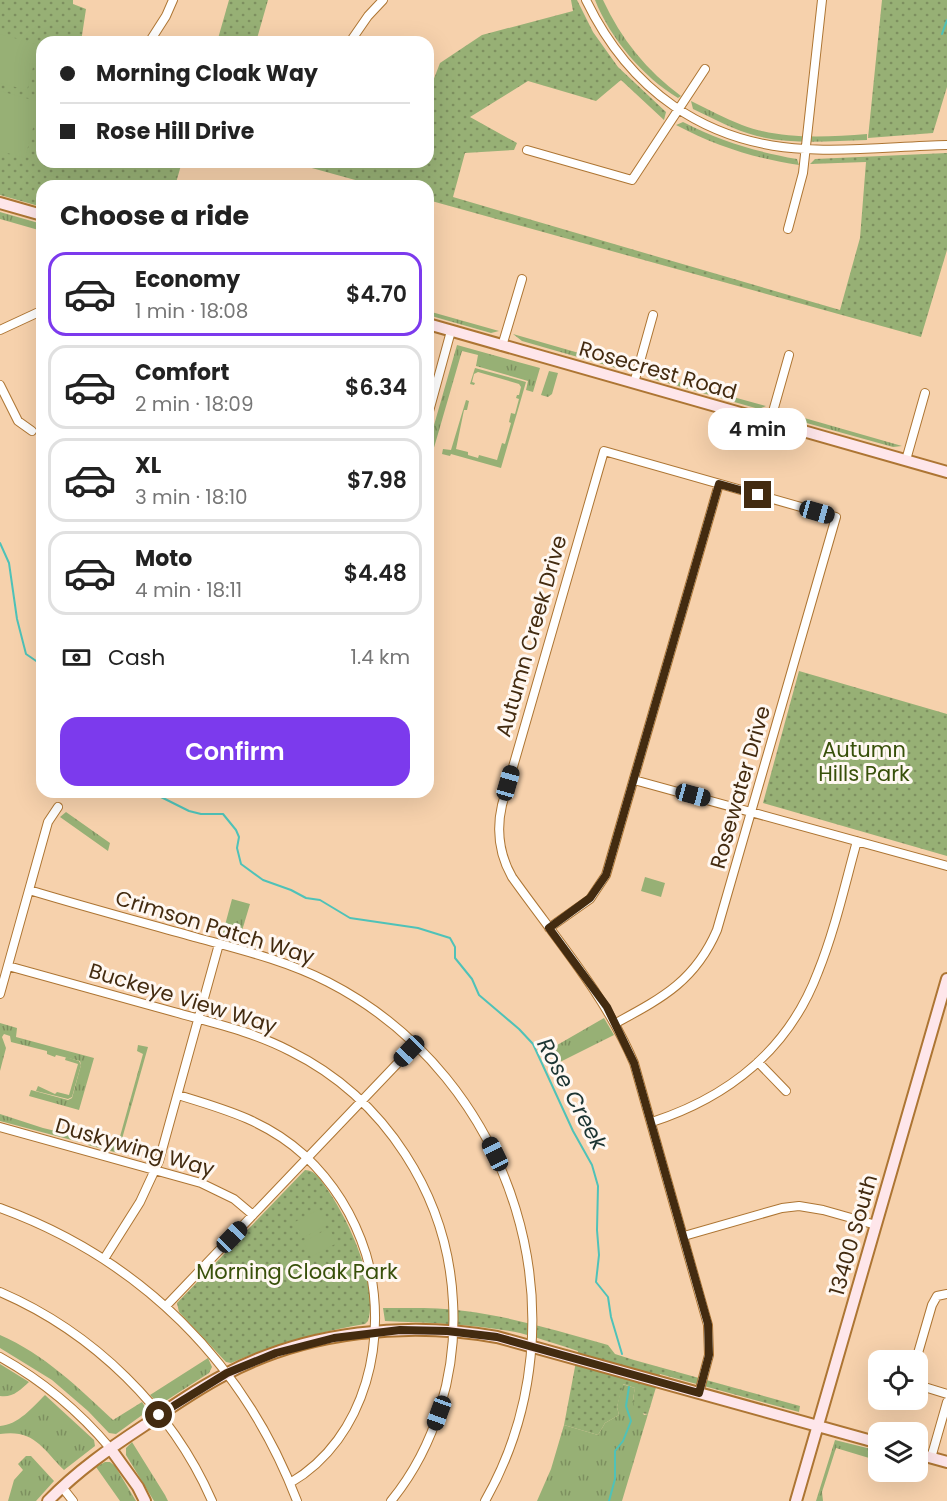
<!DOCTYPE html>
<html lang="en">
<head>
<meta charset="utf-8">
<style>
  body { margin:0; font-family:Poppins,sans-serif; background:#f6f6f6; color:#222; height:100vh; display:flex; flex-direction:column; font-size:22px; white-space:nowrap }
  * { box-sizing:border-box; margin:0 }
  p { font-size:20px; color:#767676 }
  .icon { flex:none; width:33px; height:33px; fill:none; stroke:currentColor; stroke-width:2; stroke-linecap:round; stroke-linejoin:round }
  .map { position:relative; flex:1; overflow:hidden }
  .details { position:absolute; left:36px; top:180px; width:398px; height:618px; display:flex; flex-direction:column; background:#fff; border-radius:18px; box-shadow:0 6px 24px #0002 }
  .details>* { flex:none }
  .top-card { position:absolute; left:36px; top:36px; width:398px; height:132px; border-radius:18px; box-shadow:0 6px 24px #0002; display:grid; align-content:center; height:132px; padding:0 24px; background:#fff }
  .tools { position:absolute; left:868px; top:1350px; display:grid; gap:12px }
  .tools a { display:grid; place-items:center; width:60px; height:60px; border-radius:12px; background:#fff; box-shadow:0 6px 24px #0002; font-size:30px }
  .end { position:absolute; width:27px; height:27px; margin:-14px; border:8px solid #432b10; background:#fff; box-shadow:0 0 0 3px #fff }
  .from { border-radius:50% }
  .bubble { position:absolute; height:42px; border-radius:18px; background:#fff; box-shadow:0 6px 24px #0002; font-size:20px; font-weight:600; line-height:42px; text-align:center }
  .car { position:absolute; width:18px; height:36px; margin:-18px -9px; border-radius:8px; box-shadow:0 0 4px 2px #0007; background:linear-gradient(#222 24%,#8ab4d8 0 40%,#222 0 76%,#8ab4d8 0 86%,#222 0) }
  .top-card b { display:flex; align-items:center; gap:21px; height:57px; font-size:22px }
  .top-card b+b { border-top:2px solid #e0e0e0 }
  .top-card i { width:15px; height:15px; background:#222 }
  ul { padding:0; list-style:none }
  li { display:flex; align-items:center; gap:18px; height:84px; margin:0 12px 9px; padding:0 12px; border:3px solid #e0e0e0; border-radius:18px }
  li div { flex:1 }
  li b { display:block; font-size:22px }
  li em { font-style:normal; font-weight:600 }
  li.selected { border-color:#7c3aed }
  li>.icon { width:54px; height:54px; stroke-width:1.5 }
  h2 { padding:0 24px; font-size:27px; line-height:72px }
  .pay { display:flex; align-items:center; gap:15px; height:66px; padding:0 24px; font-size:22px }
  .pay p { margin-inline-start:auto }
  .cta { display:flex; gap:12px; margin-top:auto; padding:12px 24px }
  .cta a { flex:1; height:69px; border-radius:18px; background:#7c3aed; color:#fff; font-size:24px; font-weight:600; line-height:69px; text-align:center }
  .map>svg:first-child { display:block }
  .grass { fill:url(#grass-tufts) }
  .park { fill:url(#park-dots) }
  .garden { fill:#97b075 }
  .lines { fill:none; stroke-linecap:round; stroke-linejoin:round }
  .stream { stroke:#4fc2b8; stroke-width:2 }
  .street-casing { stroke:#ad7533; stroke-width:10 }
  .secondary-casing { stroke:#ad7533; stroke-width:14 }
  .street { stroke:#fff; stroke-width:8 }
  .secondary { stroke:#fee6ea; stroke-width:10 }
  .route { stroke:#432b10; stroke-width:8 }
  .labels { text-anchor:middle; dominant-baseline:central; stroke-width:6; stroke-linejoin:round; paint-order:stroke }
  .street-label { font-size:21px; fill:#432b10; stroke:#fff8f2 }
  .park-label { font-size:21px; fill:#38500a; stroke:#fff8f2 }
  .water-label { font-size:22px; font-style:italic; fill:#1c3533; stroke:#fff8f2 }
</style>
</head>
<body>
<div class="map">
<svg width="947" height="1501" viewBox="0 0 947 1501">
  <defs>
    <pattern id="grass-tufts" width="24" height="20" patternUnits="userSpaceOnUse" patternTransform="scale(1.5)"><rect width="24" height="20" fill="#97b075"/><path d="M3 7l-1-3M5 7V3M7 7l1-3M15 17l-1-3M17 17v-4M19 17l1-3" fill="none" stroke="#7d8f5f"/></pattern>
    <pattern id="park-dots" width="8" height="8" patternUnits="userSpaceOnUse" patternTransform="scale(1.5)"><rect width="8" height="8" fill="#97b075"/><path d="M2 2h.1M6 6h.1" fill="none" stroke="#7d8f5f" stroke-width="1.8" stroke-linecap="round"/></pattern>
  </defs>
  <rect width="100%" height="100%" fill="#f6d1ac"/>
  <path class="grass" d="M595 0H603C621 39 647 71 681 96L678 98C643 77 610 38 595 0Z
    M691 101C708 109 724 118 742 125 782 140 826 137 867 134V140C831 141 792 145 757 136 734 130 714 119 693 109Z
    M683 122C723 142 753 151 797 159L799 165C753 158 716 146 676 125Z
    M0 212 42 224V231L0 219Z
    M428 311 499 331 491 333 428 315Z
    M513 334 631 368 623 370 522 341Z
    M457 345 540 368 533 392 526 390 528 381 476 366 478 355 462 351 431 458 428 456V446Z
    M549 371 558 373 552 394 548 397 541 395Z
    M646 373 766 406 759 409 653 379Z
    M780 411 902 446 893 447 785 417Z
    M66 812 110 843 108 851 60 817Z
    M232 899 250 904 238 944 221 940Z
    M604 1018 614 1035 560 1062 552 1048Z
    M0 1023 17 1028 16 1037 94 1058 79 1110 29 1096 31 1090 68 1100 72 1098 81 1065 80 1061 56 1055 55 1057 47 1054V1051L11 1042 10 1036 4 1034 2 1037 6 1048 0 1071Z
    M138 1045 148 1047 118 1153 88 1145 90 1139 111 1145 113 1139 119 1140 143 1054 137 1051Z
    M0 1114 43 1128 81 1137 79 1142 0 1121Z
    M0 1335C44 1354 79 1388 113 1420L142 1402 146 1408 145 1413 116 1434 109 1433 88 1411 52 1380 0 1348Z
    M208 1358 212 1367 209 1373 164 1402H157L150 1395Z
    M0 1364 29 1382C20 1390 13 1398 0 1396Z
    M622 1384 635 1388 633 1399 644 1415 648 1414 622 1501H537L551 1469 564 1425 598 1435 605 1423 619 1415 617 1407Z
    M45 1395 94 1440 95 1446 64 1470C42 1448 34 1429 0 1434V1426C18 1425 33 1407 45 1395Z
    M835 1440 879 1451V1461L836 1448 822 1492 823 1501H816Z
    M132 1442 165 1495 168 1501H154L126 1455V1448Z
    M26 1456H31L54 1481 36 1501H8L14 1480 23 1470 18 1464Z
    M105 1462H110L115 1466 136 1501H120L96 1467Z"/>
  <path class="park" d="M0 0H73V4L86 9 81 42H42V162H182L175 186H42V207L0 195Z
    M229 0H268L256 42H217Z
    M571 0H577L593 32 618 67 666 112 664 120 621 80 596 101 528 81 470 117 517 143 514 150 465 153 453 197 840 310 860 238 866 162 810 164 815 159 947 153V250L921 337 428 200V186H377L290 162H428V94L440 63 482 35 573 11Z
    M882 0H947V87L933 133 868 138Z
    M799 671 947 714V856L763 803Z
    M305 1170C315 1170 320 1179 325 1186 347 1216 379 1284 368 1321L365 1324C318 1332 275 1344 231 1363L226 1362 179 1312 177 1303Z
    M383 1308C410 1308 438 1307 465 1311 514 1317 561 1332 608 1345L615 1354 634 1360 800 1406 799 1412 660 1374 648 1414 639 1413C631 1405 633 1398 635 1388L623 1384 617 1407 619 1415 605 1423 598 1435 564 1425 578 1351C559 1345 539 1338 520 1333 476 1324 430 1323 385 1321Z"/>
  <path class="garden" d="M0 34 39 45 27 90 0 83Z
    M0 91 40 102 25 158 0 151Z
    M475 368 526 382 501 468 451 454 450 456 442 454 443 449 451 450 466 400 469 401 467 410H464L456 449 468 452V455L478 458 479 455 497 460 502 443 505 444 511 423 509 422 511 413 515 414 519 399 516 398 517 395H519L521 387 519 384 478 372 474 374 472 382 475 383 474 385 470 384Z
    M645 877 665 883 661 897 641 891Z
    M66 1057 79 1061 81 1065 72 1097 68 1099 36 1091 38 1086 55 1094 57 1092 69 1095 78 1064 65 1060Z
    M319 1209 327 1225 301 1239 293 1223Z
    M329 1228 337 1243 311 1257 303 1242Z"/>
  <g class="lines">
    <path class="stream" d="M942 34 947 20
      M0 543 9 563 17 619 26 654 42 665
      M151 792 189 811 201 814H223L236 830 239 837 237 848 241 864 263 880 291 890 306 898 320 900 350 918 418 928 450 938 455 947V958L472 979 479 995 519 1029 533 1044 573 1131 592 1165 598 1186 597 1230 599 1255 596 1282 608 1297 611 1317 622 1354
      M609 1501 615 1479V1451L623 1441 631 1421 626 1406 629 1387"/>
    <g class="street-casing">
      <path id="street" d="M586 0C629 89 704 144 805 149 852 152 900 146 947 145
        M150 41 166 16 173 0
        M350 42 368 16 383 0
        M527 150 632 180 705 69
        M788 229 803 173 822 0
        M0 330 41 311
        M502 346 522 279
        M634 383 653 315
        M0 385 18 421 32 431
        M428 415 451 331
        M770 422 789 355
        M906 460 925 393
        M634 780 947 866
        M29 890C85 907 141 922 198 938 242 950 287 961 328 982 515 1078 589 1318 485 1501
        M549 928 590 899 606 875 719 484
        M8 966C63 981 119 997 174 1012 213 1023 254 1032 290 1051 385 1098 448 1196 453 1302 457 1372 436 1446 391 1501
        M0 994 48 822 58 807
        M616 1023C662 998 695 981 717 930L836 517 604 451 502 805C496 831 499 854 512 877 556 939 604 993 634 1063L708 1325 709 1355 699 1393
        M758 1062 786 1091
        M178 1095C224 1109 267 1121 304 1155 333 1182 354 1216 366 1254 390 1336 367 1438 290 1483
        M652 1122C729 1097 789 1049 818 972 835 930 845 884 857 841
        M0 1127 201 1183 234 1199 253 1215
        M0 1208C140 1259 244 1362 297 1501
        M684 1236 782 1208 799 1206 823 1210 876 1225
        M104 1259 140 1202 159 1161 219 944
        M0 1292C93 1332 172 1409 212 1501
        M166 1306 415 1045
        M0 1357C43 1381 78 1410 110 1448
        M916 1360 932 1305 937 1296 947 1294
        M918 1385 947 1394
        M931 1458 947 1402
        M62 1487 73 1501"/>
    </g>
    <g class="secondary-casing">
      <path id="secondary" d="M0 203 42 215
        M428 324 947 472
        M110 1448 138 1487 145 1501
        M918 1454 947 1462
        M48 1501C77 1471 110 1448 145 1425 171 1407 197 1389 226 1374 307 1331 407 1321 497 1337L879 1443
        M796 1501 947 979"/>
    </g>
    <use href="#street" class="street"/>
    <use href="#secondary" class="secondary"/>
  </g>
  <g class="lines">
    <path class="route" d="M159 1415 227 1373 276 1353 334 1338 400 1330 447 1331 497 1337 699 1393 709 1355 708 1324 634 1063 607 1007 549 928 590 898 606 875 719 484 758 495"/>
  </g>
  <g class="labels">
    <g class="street-label">
      <text transform="translate(658 370) rotate(16)">Rosecrest Road</text>
      <text transform="translate(531 636) rotate(-74)">Autumn Creek Drive</text>
      <text transform="translate(740 787) rotate(-74)">Rosewater Drive</text>
      <text transform="translate(215 927) rotate(17)">Crimson Patch Way</text>
      <text transform="translate(183 998) rotate(17)">Buckeye View Way</text>
      <text transform="translate(135 1147) rotate(16)">Duskywing Way</text>
      <text transform="translate(853 1235) rotate(-74)">13400 South</text>
    </g>
    <g class="park-label">
      <text x="864" y="749">Autumn<tspan x="864" dy="24">Hills Park</tspan></text>
      <text x="297" y="1271">Morning Cloak Park</text>
    </g>
    <g class="water-label">
      <text transform="translate(572 1094) rotate(62)">Rose Creek</text>
    </g>
  </g>
</svg>
<div class="tools">
<a><svg class="icon" aria-label="locate" viewBox="0 0 24 24"><circle cx="12" cy="12" r="6"/><path d="M12 2v4M12 18v4M2 12h4M18 12h4"/></svg></a>
<a><svg class="icon" aria-label="layers" viewBox="0 0 24 24"><path d="M12 4l9 5-9 5-9-5zM3 14l9 5 9-5"/></svg></a>
</div>
<i class="end from" style="left:159px;top:1415px"></i>
<i class="end" style="left:758px;top:495px"></i>
<div class="bubble" style="left:708px;top:408px;width:99px">4 min</div>
<i class="car" style="left:817px;top:512px;rotate:106deg"></i>
<i class="car" style="left:508px;top:783px;rotate:16deg"></i>
<i class="car" style="left:693px;top:795px;rotate:105deg"></i>
<i class="car" style="left:409px;top:1051px;rotate:224deg"></i>
<i class="car" style="left:495px;top:1154px;rotate:334deg"></i>
<i class="car" style="left:232px;top:1237px;rotate:44deg"></i>
<i class="car" style="left:439px;top:1413px;rotate:200deg"></i>
<div class="top-card">
<b><i class="from"></i>Morning Cloak Way</b>
<b><i></i>Rose Hill Drive</b>
</div>
<section class="details">
<h2>Choose a ride</h2>
<ul>
<li class="selected"><svg class="icon" aria-label="car" viewBox="0 0 24 24"><path d="M5 17H2v-5l4-1 3-4h7l3 4 3 1v5h-3M9 17h6M6 11h13"/><circle cx="7" cy="17" r="2"/><circle cx="17" cy="17" r="2"/></svg><div><b>Economy</b><p>1 min · 18:08</p></div><em>$4.70</em></li>
<li><svg class="icon" aria-label="car" viewBox="0 0 24 24"><path d="M5 17H2v-5l4-1 3-4h7l3 4 3 1v5h-3M9 17h6M6 11h13"/><circle cx="7" cy="17" r="2"/><circle cx="17" cy="17" r="2"/></svg><div><b>Comfort</b><p>2 min · 18:09</p></div><em>$6.34</em></li>
<li><svg class="icon" aria-label="car" viewBox="0 0 24 24"><path d="M5 17H2v-5l4-1 3-4h7l3 4 3 1v5h-3M9 17h6M6 11h13"/><circle cx="7" cy="17" r="2"/><circle cx="17" cy="17" r="2"/></svg><div><b>XL</b><p>3 min · 18:10</p></div><em>$7.98</em></li>
<li><svg class="icon" aria-label="car" viewBox="0 0 24 24"><path d="M5 17H2v-5l4-1 3-4h7l3 4 3 1v5h-3M9 17h6M6 11h13"/><circle cx="7" cy="17" r="2"/><circle cx="17" cy="17" r="2"/></svg><div><b>Moto</b><p>4 min · 18:11</p></div><em>$4.48</em></li>
</ul>
<div class="pay"><svg class="icon" aria-label="cash" viewBox="0 0 24 24"><path d="M3 7h18v10H3z"/><circle cx="12" cy="12" r="2"/></svg>Cash<p>1.4 km</p></div>
<div class="cta"><a>Confirm</a></div>
</section>
</div>
</body>
</html>
